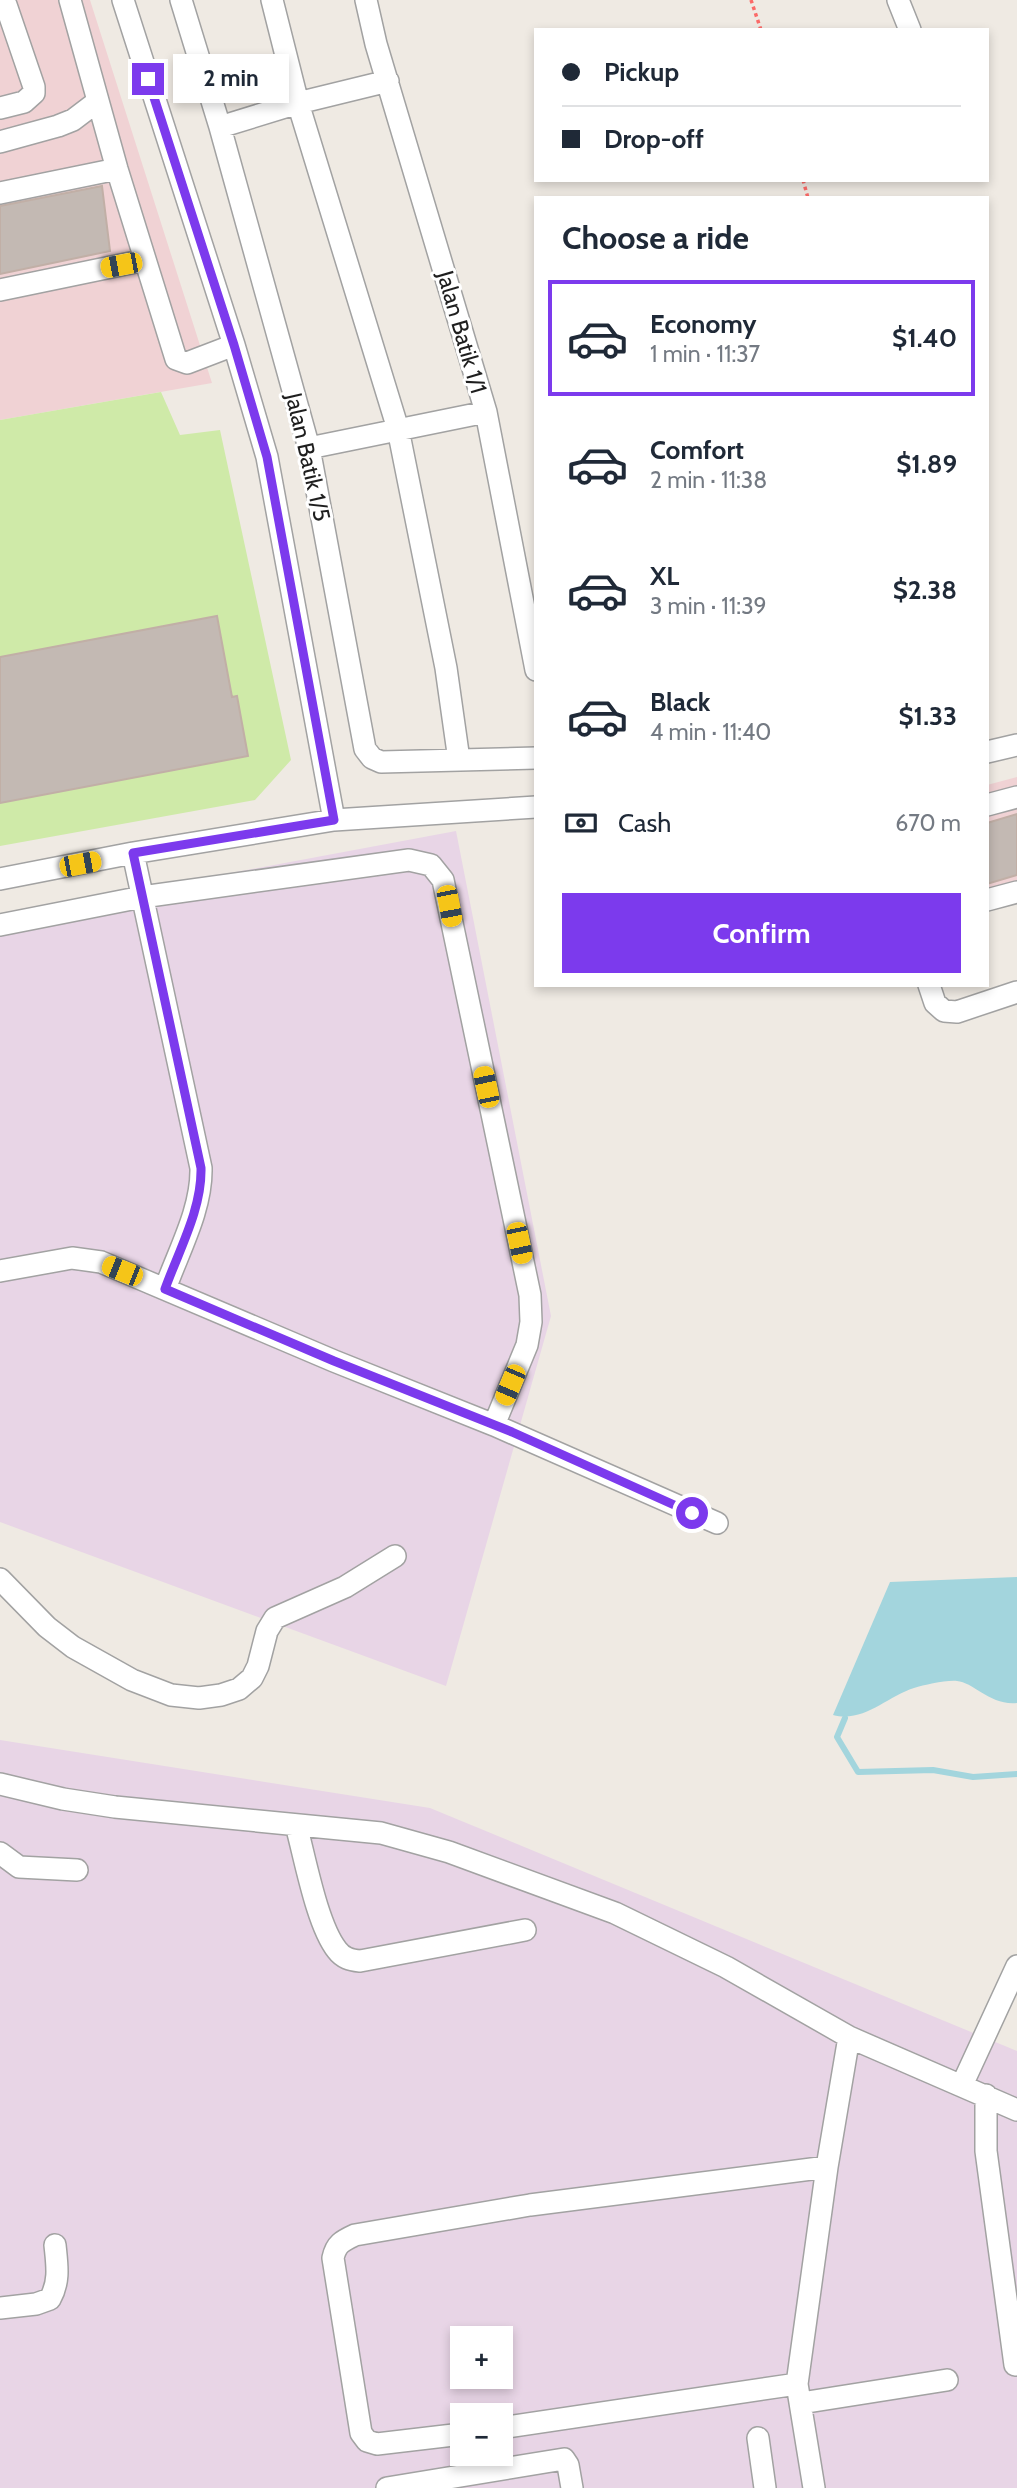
<!DOCTYPE html>
<html lang="en">
<head>
<meta charset="utf-8">
<style>
  body { margin:0; font-family:Cabin,sans-serif; background:#f6f6f7; color:#1f2937; height:100vh; display:flex; flex-direction:column; font-size:26px; white-space:nowrap }
  * { box-sizing:border-box; margin:0 }
  p { font-size:23px; color:#747a83 }
  .icon { flex:none; width:38px; height:38px; fill:none; stroke:currentColor; stroke-width:2; stroke-linecap:round; stroke-linejoin:round }
  .map { position:relative; flex:1; overflow:hidden }
  .side { position:absolute; left:534px; top:196px; width:455px; height:791px; display:flex; flex-direction:column; background:#fff; border-radius:0px; box-shadow:0 4px 10px #0003 }
  .side>* { flex:none }
  .hud { position:absolute; left:534px; top:28px; width:455px; height:154px; border-radius:0px; box-shadow:0 4px 10px #0003; display:grid; align-content:center; height:154px; padding:0 28px; background:#fff }
  .buttons { position:absolute; left:450px; top:2326px; display:grid; gap:14px }
  .buttons a { display:grid; place-items:center; width:63px; height:63px; border-radius:0px; background:#fff; box-shadow:0 4px 10px #0003; font-size:35px }
  .end { position:absolute; width:32px; height:32px; margin:-16px; border:9px solid #7c3aed; background:#fff; box-shadow:0 0 0 4px #fff }
  .from { border-radius:50% }
  .bubble { position:absolute; height:49px; border-radius:0px; background:#fff; box-shadow:0 4px 10px #0003; font-size:23px; font-weight:700; line-height:49px; text-align:center }
  .car { position:absolute; width:21px; height:42px; margin:-21px -10px; border-radius:9px; box-shadow:0 0 5px 2px #0007; background:linear-gradient(#f5c518 24%,#345 0 40%,#f5c518 0 76%,#345 0 86%,#f5c518 0) }
  .hud b { display:flex; align-items:center; gap:24px; height:66px; font-size:26px }
  .hud b+b { border-top:2px solid #e0e1e3 }
  .hud i { width:18px; height:18px; background:#1f2937 }
  ul { padding:0; list-style:none }
  li { display:flex; align-items:center; gap:21px; height:116px; margin:0 14px 10px; padding:0 14px; border:4px solid transparent; border-radius:0px }
  li div { flex:1 }
  li b { display:block; font-size:26px }
  li em { font-style:normal; font-weight:700 }
  li.current { border-color:#7c3aed }
  li>.icon { width:63px; height:63px; stroke-width:1.5 }
  h2 { padding:0 28px; font-size:32px; line-height:84px }
  .pay { display:flex; align-items:center; gap:18px; height:77px; padding:0 28px; font-size:26px }
  .pay p { margin-inline-start:auto }
  .button { display:flex; gap:14px; margin-top:auto; padding:14px 28px }
  .button a { flex:1; height:80px; border-radius:0px; background:#7c3aed; color:#fff; font-size:28px; font-weight:700; line-height:80px; text-align:center }
  .map>svg:first-child { display:block }
  .commercial { fill:#f0d2d4 }
  .industrial { fill:#e8d5e6; fill-rule:evenodd }
  .grass { fill:#cfeaa8 }
  .water { fill:#a3d5dd }
  .lines { fill:none; stroke-linecap:round; stroke-linejoin:round }
  .stream { stroke:#a3d5dd; stroke-width:6 }
  .building { fill:#c3b9b3; stroke:#c1afa6; stroke-width:2 }
  .minor-casing { stroke:#a2a2a2; stroke-width:24 }
  .path { stroke:#fb6a68; stroke-width:3.5; stroke-dasharray:3.5 3.5; stroke-linecap:butt }
  .minor { stroke:#fff; stroke-width:21 }
  .route { stroke:#7c3aed; stroke-width:9 }
  .labels { text-anchor:middle; dominant-baseline:central; stroke-width:6; stroke-linejoin:round; paint-order:stroke }
  .street-label { font-size:23px; fill:#1e1e1e; stroke:#fff }
</style>
</head>
<body>
<div class="map">
<svg width="1017" height="2488" viewBox="0 0 1017 2488">
  <rect width="100%" height="100%" fill="#efeae3"/>
  <path class="commercial" d="M0 0H90L212 383 0 420Z
    M1017 777V886L987 894V785Z"/>
  <path class="industrial" d="M456 831 551 1316 446 1686 0 1522V916Z
    M0 1740 430 1808 1017 2051V2488H0ZM462 2338H500V2376H462ZM462 2415H500V2454H462Z"/>
  <path class="grass" d="M161 392 180 435 220 430 291 760 255 800 0 846V420Z"/>
  <path class="water" d="M1017 1577V1703C991 1706 973 1682 957 1681 945 1680 925 1685 914 1688 886 1697 864 1723 833 1715L890 1582Z"/>
  <g class="lines">
    <path class="stream" d="M845 1718 837 1737 858 1772 933 1770 973 1777 1017 1774"/>
  </g>
  <path class="building" d="M102 186 110 251 0 274V206Z
    M217 616 232 697 237 696 248 756 0 803V657Z
    M1017 814V875L987 884V823Z"/>
  <g class="lines">
    <g class="minor-casing">
      <path id="minor" d="M70 0 117 169 176 359 187 363 234 345
        M123 0 234 345 267 457 334 820
        M181 0 220 127 309 448 365 749 372 758 381 762 536 758
        M272 0 298 103 398 429 446 668 459 760
        M366 0 376 44 486 412 536 670
        M898 0 910 30
        M0 108 24 102 34 93V87L6 5
        M220 127 298 103 388 81
        M0 142 58 126 73 120 98 101
        M0 193 117 169
        M0 290 145 260
        M309 448 486 412
        M987 752 1017 745
        M987 805 1017 797
        M133 853 201 1168C202 1209 179 1250 165 1289
        M0 879 133 853 334 820 536 807
        M987 900 1017 892
        M0 925 142 897 409 860 431 865 443 880 530 1295 531 1322 527 1345 494 1425
        M929 985 935 1003 944 1011 957 1012 1017 992
        M0 1271 72 1258 101 1262 334 1361 494 1425 717 1523
        M0 1579 47 1627 73 1647 132 1680 171 1695 199 1698 221 1695 239 1689 252 1678 258 1666 267 1631 275 1618 345 1587 395 1556
        M0 1784 63 1799 115 1807 381 1833 449 1852 615 1913 726 1967 849 2037 1017 2110
        M296 1825C305 1858 317 1925 337 1950 343 1958 350 1960 360 1961L525 1930
        M0 1853 19 1867 77 1870
        M962 2085 1017 1966
        M986 2095V2151L1015 2365
        M0 2308 36 2304 50 2299C60 2281 57 2265 55 2245
        M801 2403 947 2380
        M500 2428 797 2384
        M462 2434 377 2444 367 2441 361 2433 333 2258C336 2244 342 2241 355 2235L530 2205 827 2167
        M758 2438 765 2488
        M387 2488 564 2459 568 2465 572 2488
        M814 2488 797 2384 827 2167 849 2037"/>
    </g>
    <path class="path" d="M751 0 761 30
      M803 180 808 198"/>
    <use href="#minor" class="minor"/>
  </g>
  <g class="lines">
    <path class="route" d="M148 79 234 345 267 457 334 820 133 853 201 1168C202 1209 179 1250 165 1289L334 1361 512 1432 692 1513"/>
  </g>
  <g class="labels">
    <g class="street-label">
      <text transform="translate(462 332) rotate(74)">Jalan Batik 1/1</text>
      <text transform="translate(308 457) rotate(77)">Jalan Batik 1/5</text>
    </g>
  </g>
</svg>
<div class="buttons">
<a>+</a>
<a>−</a>
</div>
<i class="end from" style="left:692px;top:1513px"></i>
<i class="end" style="left:148px;top:79px"></i>
<div class="bubble" style="left:173px;top:54px;width:116px">2 min</div>
<i class="car" style="left:121px;top:265px;rotate:259deg"></i>
<i class="car" style="left:80px;top:864px;rotate:79deg"></i>
<i class="car" style="left:449px;top:906px;rotate:169deg"></i>
<i class="car" style="left:486px;top:1087px;rotate:348deg"></i>
<i class="car" style="left:519px;top:1243px;rotate:168deg"></i>
<i class="car" style="left:122px;top:1271px;rotate:292deg"></i>
<i class="car" style="left:510px;top:1385px;rotate:203deg"></i>
<div class="hud">
<b><i class="from"></i>Pickup</b>
<b><i></i>Drop-off</b>
</div>
<section class="side">
<h2>Choose a ride</h2>
<ul>
<li class="current"><svg class="icon" aria-label="car" viewBox="0 0 24 24"><path d="M5 17H2v-5l4-1 3-4h7l3 4 3 1v5h-3M9 17h6M6 11h13"/><circle cx="7" cy="17" r="2"/><circle cx="17" cy="17" r="2"/></svg><div><b>Economy</b><p>1 min · 11:37</p></div><em>$1.40</em></li>
<li><svg class="icon" aria-label="car" viewBox="0 0 24 24"><path d="M5 17H2v-5l4-1 3-4h7l3 4 3 1v5h-3M9 17h6M6 11h13"/><circle cx="7" cy="17" r="2"/><circle cx="17" cy="17" r="2"/></svg><div><b>Comfort</b><p>2 min · 11:38</p></div><em>$1.89</em></li>
<li><svg class="icon" aria-label="car" viewBox="0 0 24 24"><path d="M5 17H2v-5l4-1 3-4h7l3 4 3 1v5h-3M9 17h6M6 11h13"/><circle cx="7" cy="17" r="2"/><circle cx="17" cy="17" r="2"/></svg><div><b>XL</b><p>3 min · 11:39</p></div><em>$2.38</em></li>
<li><svg class="icon" aria-label="car" viewBox="0 0 24 24"><path d="M5 17H2v-5l4-1 3-4h7l3 4 3 1v5h-3M9 17h6M6 11h13"/><circle cx="7" cy="17" r="2"/><circle cx="17" cy="17" r="2"/></svg><div><b>Black</b><p>4 min · 11:40</p></div><em>$1.33</em></li>
</ul>
<div class="pay"><svg class="icon" aria-label="cash" viewBox="0 0 24 24"><path d="M3 7h18v10H3z"/><circle cx="12" cy="12" r="2"/></svg>Cash<p>670 m</p></div>
<div class="button"><a>Confirm</a></div>
</section>
</div>
</body>
</html>
